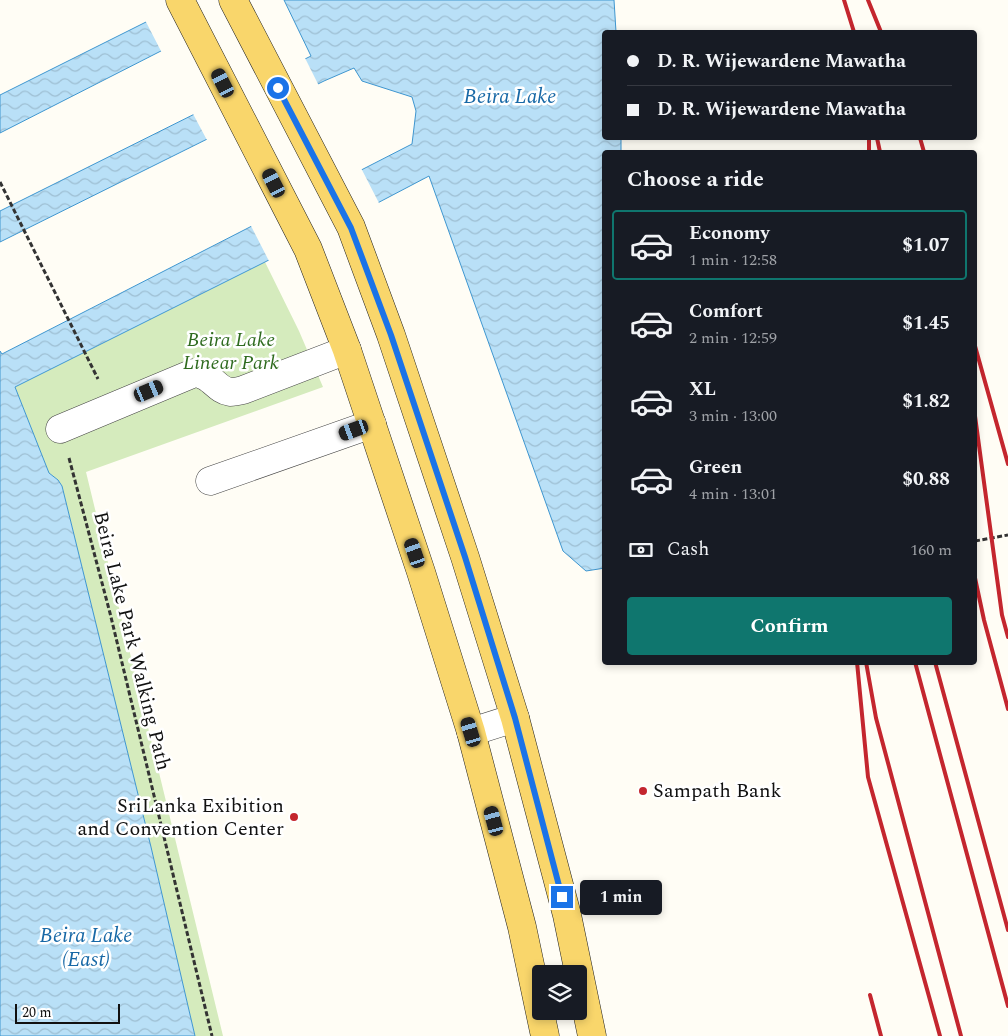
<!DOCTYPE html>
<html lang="en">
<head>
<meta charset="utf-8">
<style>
  body { margin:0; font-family:Spectral,serif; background:#20242c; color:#f1f3f6; height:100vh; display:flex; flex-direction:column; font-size:19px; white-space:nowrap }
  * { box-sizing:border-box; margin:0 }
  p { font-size:16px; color:#9ea1a6 }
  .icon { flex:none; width:28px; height:28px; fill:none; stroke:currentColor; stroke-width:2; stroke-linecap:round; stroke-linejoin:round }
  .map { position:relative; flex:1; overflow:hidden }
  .drawer { position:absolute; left:602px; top:150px; width:375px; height:515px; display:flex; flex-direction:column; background:#171b24; border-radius:5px; box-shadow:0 2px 8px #0003 }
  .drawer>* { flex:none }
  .hud { position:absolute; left:602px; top:30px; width:375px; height:110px; border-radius:5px; box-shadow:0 2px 8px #0003; display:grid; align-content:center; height:110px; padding:0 25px; background:#171b24 }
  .controls { position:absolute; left:532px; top:965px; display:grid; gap:10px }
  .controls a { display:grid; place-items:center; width:55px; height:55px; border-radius:5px; background:#171b24; box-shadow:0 2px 8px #0003; font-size:25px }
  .scale { position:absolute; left:15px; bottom:12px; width:105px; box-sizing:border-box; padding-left:5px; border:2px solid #111; border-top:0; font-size:14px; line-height:18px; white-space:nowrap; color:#111; -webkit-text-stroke:4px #fff; paint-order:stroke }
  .end { position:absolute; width:22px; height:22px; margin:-11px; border:6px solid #1a73e8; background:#fff; box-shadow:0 0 0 2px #fff }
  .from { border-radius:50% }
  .bubble { position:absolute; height:35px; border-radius:5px; background:#171b24; box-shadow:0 2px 8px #0003; font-size:16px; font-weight:700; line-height:35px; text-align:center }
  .car { position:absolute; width:15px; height:30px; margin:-15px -8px; border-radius:6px; box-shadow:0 0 4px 1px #0007; background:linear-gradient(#222 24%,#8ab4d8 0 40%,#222 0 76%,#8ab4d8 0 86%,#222 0) }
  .hud b { display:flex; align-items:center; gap:18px; height:48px; font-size:19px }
  .hud b+b { border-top:1px solid #363941 }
  .hud i { width:12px; height:12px; background:#f1f3f6 }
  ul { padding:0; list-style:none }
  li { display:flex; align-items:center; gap:15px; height:70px; margin:0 10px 8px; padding:0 15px; border:2px solid transparent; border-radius:5px }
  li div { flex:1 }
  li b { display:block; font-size:19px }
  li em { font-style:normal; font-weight:700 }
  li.active { border-color:#0f766e }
  li>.icon { width:45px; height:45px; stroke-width:1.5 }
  h2 { padding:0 25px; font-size:22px; line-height:60px }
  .pay { display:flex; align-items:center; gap:12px; height:55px; padding:0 25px; font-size:19px }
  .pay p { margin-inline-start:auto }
  .cta { display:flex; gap:10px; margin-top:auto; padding:10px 25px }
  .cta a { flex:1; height:58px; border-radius:5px; background:#0f766e; color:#fff; font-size:20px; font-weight:700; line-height:58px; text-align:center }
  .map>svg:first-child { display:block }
  .grass { fill:#d5ebbd }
  .water { fill:url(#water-waves); stroke:#3f96cf }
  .pier { fill:#fffdf5 }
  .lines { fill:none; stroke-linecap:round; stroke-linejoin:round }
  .minor-casing { stroke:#444; stroke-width:29 }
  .major-casing { stroke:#222; stroke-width:29 }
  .path { stroke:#333; stroke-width:3; stroke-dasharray:5 2.5; stroke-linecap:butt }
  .minor { stroke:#fff; stroke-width:28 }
  .major { stroke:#f9d66b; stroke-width:28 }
  .rail { stroke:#c4262e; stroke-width:4 }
  .route { stroke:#1a73e8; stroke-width:6 }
  .poi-dot { fill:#c4262e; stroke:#fff; stroke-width:2 }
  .labels { text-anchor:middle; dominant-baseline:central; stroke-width:5; stroke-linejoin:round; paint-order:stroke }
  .park-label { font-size:20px; font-style:italic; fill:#2f6b1f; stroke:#fff }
  .street-label { font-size:20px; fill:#111; stroke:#fff }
  .poi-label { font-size:20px; fill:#111; stroke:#fff; text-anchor:start }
  .water-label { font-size:21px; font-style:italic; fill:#1768a6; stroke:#fff }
</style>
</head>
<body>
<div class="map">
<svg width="1008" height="1036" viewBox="0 0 1008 1036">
  <defs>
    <pattern id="water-waves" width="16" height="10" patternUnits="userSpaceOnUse" patternTransform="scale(1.25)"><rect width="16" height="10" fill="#b9e0f7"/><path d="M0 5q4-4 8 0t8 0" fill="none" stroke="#9ebfd3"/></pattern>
  </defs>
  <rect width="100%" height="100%" fill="#fffdf5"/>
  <path class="grass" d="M265 262 299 331 323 387 86 472 223 1036H195L151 847 62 486 58 480 49 473 15 387Z"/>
  <path class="water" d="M190 0H261L0 133V95Z
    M284 0H614L616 32H605V138H621V152H605V568L586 571 563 551 429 176 265 262 15 387 49 473 58 480 62 486 151 847 195 1036H0V351L2 354 412 144 416 111 412 97 362 81 354 68 324 81 0 242V211L311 56Z"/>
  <path class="pier" d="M184 0H263L262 2 162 53 145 20Z
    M304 56 319 86 208 142 192 112Z
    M361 168 380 205 270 263 250 224Z"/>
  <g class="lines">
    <g class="minor-casing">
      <path id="minor" d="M60 429 194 373C212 374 216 390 230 392 234 392 239 391 243 390L347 350
        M210 481 372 424
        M471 732 515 718"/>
    </g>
    <g class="major-casing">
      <path id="major" d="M180 0 308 249 347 350 421 572 471 732 522 927 545 1036
        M233 0 351 227 391 335 465 557 515 718 567 915 592 1036"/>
    </g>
    <path class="path" d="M0 182 98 379
      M69 458 110 613 212 1036
      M975 541 1008 535"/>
    <use href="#minor" class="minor"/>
    <use href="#major" class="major"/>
    <path class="rail" d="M844 0 854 32
      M868 0 881 32
      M877 138 880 152
      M920 138 924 152
      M869 152V138
      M975 346 1008 464
      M975 416 1002 615 1008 637
      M975 578 984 620 1008 709
      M857 662 868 777 940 1036
      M866 662 876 718 961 1036
      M915 662 1008 1006
      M935 662 1008 930
      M870 995 881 1036"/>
  </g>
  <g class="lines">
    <path class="route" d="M278 88 351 228 391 335 465 557 515 718 562 897"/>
  </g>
  <g class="poi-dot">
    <circle cx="643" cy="791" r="5"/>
    <circle cx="294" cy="817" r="5"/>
  </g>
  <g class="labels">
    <g class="park-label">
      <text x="231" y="340">Beira Lake<tspan x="231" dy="23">Linear Park</tspan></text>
    </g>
    <g class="street-label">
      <text transform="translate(132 641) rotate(76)">Beira Lake Park Walking Path</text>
    </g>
    <g class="poi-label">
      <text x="653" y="791">Sampath Bank</text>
      <text x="284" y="806" text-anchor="end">SriLanka Exibition<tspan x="284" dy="23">and Convention Center</tspan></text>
    </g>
    <g class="water-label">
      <text x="510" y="97">Beira Lake</text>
      <text x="86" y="936">Beira Lake<tspan x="86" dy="24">(East)</tspan></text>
    </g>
  </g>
</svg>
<div class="controls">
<a><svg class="icon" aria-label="layers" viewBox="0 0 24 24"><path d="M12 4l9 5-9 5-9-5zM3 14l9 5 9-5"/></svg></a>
</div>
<div class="scale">20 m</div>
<i class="end from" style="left:278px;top:88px"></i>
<i class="end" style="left:562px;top:897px"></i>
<div class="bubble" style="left:580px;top:880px;width:82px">1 min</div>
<i class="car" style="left:223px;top:83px;rotate:333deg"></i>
<i class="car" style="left:274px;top:183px;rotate:333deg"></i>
<i class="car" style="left:149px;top:391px;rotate:67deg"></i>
<i class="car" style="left:354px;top:430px;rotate:250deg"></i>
<i class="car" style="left:415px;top:553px;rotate:341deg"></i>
<i class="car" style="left:471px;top:732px;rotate:343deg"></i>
<i class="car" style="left:494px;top:821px;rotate:345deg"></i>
<div class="hud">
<b><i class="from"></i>D. R. Wijewardene Mawatha</b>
<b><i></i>D. R. Wijewardene Mawatha</b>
</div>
<section class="drawer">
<h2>Choose a ride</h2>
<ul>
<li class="active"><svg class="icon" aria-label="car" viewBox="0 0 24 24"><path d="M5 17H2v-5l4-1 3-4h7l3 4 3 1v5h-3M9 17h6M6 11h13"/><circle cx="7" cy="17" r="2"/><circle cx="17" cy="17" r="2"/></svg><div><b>Economy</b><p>1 min · 12:58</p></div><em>$1.07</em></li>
<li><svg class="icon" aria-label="car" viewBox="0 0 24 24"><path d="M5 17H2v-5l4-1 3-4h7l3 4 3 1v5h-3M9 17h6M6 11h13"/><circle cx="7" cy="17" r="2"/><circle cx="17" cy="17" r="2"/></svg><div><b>Comfort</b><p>2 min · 12:59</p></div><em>$1.45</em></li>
<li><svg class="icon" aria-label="car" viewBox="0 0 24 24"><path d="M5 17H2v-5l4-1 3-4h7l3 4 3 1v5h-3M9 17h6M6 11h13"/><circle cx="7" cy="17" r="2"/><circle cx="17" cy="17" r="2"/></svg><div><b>XL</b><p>3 min · 13:00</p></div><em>$1.82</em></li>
<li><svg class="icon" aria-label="car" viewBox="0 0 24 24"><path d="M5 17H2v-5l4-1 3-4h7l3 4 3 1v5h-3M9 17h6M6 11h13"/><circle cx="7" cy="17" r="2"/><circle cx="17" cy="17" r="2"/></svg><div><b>Green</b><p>4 min · 13:01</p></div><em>$0.88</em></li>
</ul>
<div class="pay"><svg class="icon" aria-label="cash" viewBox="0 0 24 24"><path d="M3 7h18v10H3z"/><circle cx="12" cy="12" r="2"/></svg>Cash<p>160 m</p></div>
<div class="cta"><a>Confirm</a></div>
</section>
</div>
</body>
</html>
